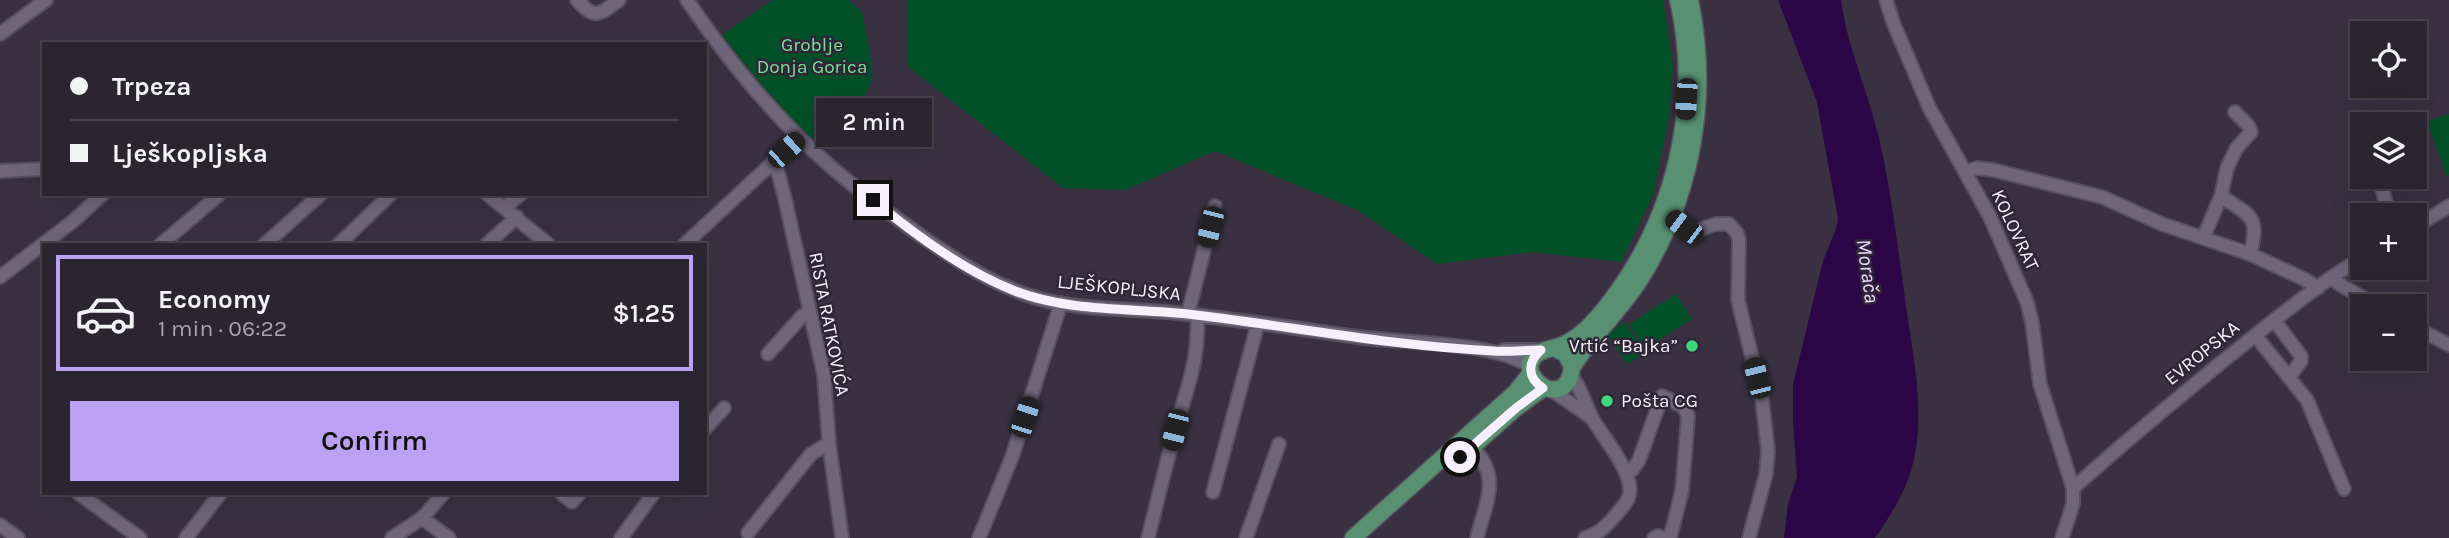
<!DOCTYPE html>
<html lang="en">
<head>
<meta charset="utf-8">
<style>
  body { margin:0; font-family:Karla,sans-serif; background:#332d3a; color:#f1f3f6; height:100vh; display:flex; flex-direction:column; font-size:26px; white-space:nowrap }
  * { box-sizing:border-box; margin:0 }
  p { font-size:23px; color:#a6a5ac }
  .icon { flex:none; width:38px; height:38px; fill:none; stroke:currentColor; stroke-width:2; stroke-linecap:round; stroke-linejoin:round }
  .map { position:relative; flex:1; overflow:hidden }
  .drawer { position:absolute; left:42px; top:243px; width:665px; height:252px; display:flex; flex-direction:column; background:#2b2532; border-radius:0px; box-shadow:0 7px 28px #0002,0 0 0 2px #47424d }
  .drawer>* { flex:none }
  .hud { position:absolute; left:42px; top:42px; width:665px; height:154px; border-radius:0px; box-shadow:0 7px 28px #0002,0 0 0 2px #47424d; display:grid; align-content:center; height:154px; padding:0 28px; background:#2b2532 }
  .buttons { position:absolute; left:2350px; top:21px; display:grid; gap:14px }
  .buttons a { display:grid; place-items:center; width:77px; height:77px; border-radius:0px; background:#2b2532; box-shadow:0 7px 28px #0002,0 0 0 2px #47424d; font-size:35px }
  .end { position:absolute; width:32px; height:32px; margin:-16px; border:9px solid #f5f0fb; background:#111; box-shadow:0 0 0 4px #111 }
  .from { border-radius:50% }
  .bubble { position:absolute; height:49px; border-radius:0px; background:#2b2532; box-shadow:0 7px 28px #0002,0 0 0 2px #47424d; font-size:23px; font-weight:600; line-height:49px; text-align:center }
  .car { position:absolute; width:21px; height:42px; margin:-21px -10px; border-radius:9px; box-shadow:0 0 5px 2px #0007; background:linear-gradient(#222 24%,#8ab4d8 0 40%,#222 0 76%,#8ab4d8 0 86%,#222 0) }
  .hud b { display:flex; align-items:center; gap:24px; height:66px; font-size:26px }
  .hud b+b { border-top:2px solid #47424d }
  .hud i { width:18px; height:18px; background:#f1f3f6 }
  ul { padding:12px 0 0; list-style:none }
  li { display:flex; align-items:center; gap:21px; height:116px; margin:0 14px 10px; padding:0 14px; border:4px solid transparent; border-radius:0px }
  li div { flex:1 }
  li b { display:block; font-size:26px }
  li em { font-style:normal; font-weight:600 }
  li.active { border-color:#bca0f2 }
  li>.icon { width:63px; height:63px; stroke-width:1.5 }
  .action { display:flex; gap:14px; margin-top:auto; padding:14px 28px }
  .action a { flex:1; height:80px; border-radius:0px; background:#bca0f2; color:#111; font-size:28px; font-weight:600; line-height:80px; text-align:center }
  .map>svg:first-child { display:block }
  .green { fill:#025027 }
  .water { fill:#2d0648 }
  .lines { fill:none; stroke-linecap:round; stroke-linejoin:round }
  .minor-casing { stroke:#575060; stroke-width:16 }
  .major-casing { stroke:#575060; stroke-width:19 }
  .minor { stroke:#6f667a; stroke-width:12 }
  .major { stroke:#579171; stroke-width:16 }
  .route { stroke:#f5f0fb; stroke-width:9 }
  .poi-dot { fill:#3fd77d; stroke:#2f2738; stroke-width:2.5 }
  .labels { text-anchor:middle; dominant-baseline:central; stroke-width:5; stroke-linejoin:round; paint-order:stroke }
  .park-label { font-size:19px; fill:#77e098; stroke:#2f2738 }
  .street-label { font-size:19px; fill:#f5f0fb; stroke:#2f2738 }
  .poi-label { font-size:19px; fill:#f5f0fb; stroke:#2f2738; text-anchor:end }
  .water-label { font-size:21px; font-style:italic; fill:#e8d6fe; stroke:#2f2738 }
</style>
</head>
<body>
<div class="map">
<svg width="2449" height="538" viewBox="0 0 2449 538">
  <rect width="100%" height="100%" fill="#393142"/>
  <path class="green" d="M772 0H848L862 12C865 30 877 71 869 88 860 107 831 128 815 143L764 88 722 35Z
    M907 0H1663L1673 66 1669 117 1653 195 1621 262 1532 252 1437 264 1359 211 1215 151 1125 190 1063 188 907 66Z
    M2449 114V175L2446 176 2427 121Z
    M1676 294 1692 319 1645 349 1629 324Z
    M1625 322 1645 353 1627 364 1607 333Z"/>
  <path class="water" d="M1778 0H1841C1847 46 1867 89 1878 134 1891 188 1897 243 1905 298 1912 354 1927 411 1912 467 1905 493 1890 516 1875 538H1784L1788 504 1797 477 1793 422V384L1823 261 1836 229 1838 219 1817 102Z"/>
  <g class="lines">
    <g class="minor-casing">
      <path id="minor" d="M577 0C595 20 599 15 619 0
        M687 0C720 49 759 98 801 139 838 176 882 208 924 238 960 263 997 287 1040 299 1080 310 1125 308 1166 312 1228 318 1289 327 1350 336 1402 344 1487 340 1530 366
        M1886 0 1893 22 1929 107 1990 217 2027 302 2032 322 2040 384 2073 488V504L2062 538
        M0 34 46 0
        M2235 112 2248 125 2251 132 2236 149 2227 168 2221 196C2250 216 2261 216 2250 254
        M772 162 778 172 785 199 824 375 829 443 842 538
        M0 171 44 169
        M1966 172 1977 168 1993 170 2102 197 2162 224 2250 254 2304 279 2318 288
        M2382 188 2389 215
        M487 194 549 245
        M505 207 521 194
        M1671 217 1693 232 1716 224H1729L1737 233 1739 240 1738 300 1762 399 1768 451 1766 474 1749 538
        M2415 227 2449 206
        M2204 236 2221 196
        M160 245 220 194
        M264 245 321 194
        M338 245 391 194
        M486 245 517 217
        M684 245 799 138
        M0 277 72 222 103 194
        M2332 277 2339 284 2378 306
        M1188 314 1215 206
        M2274 320 2301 356V361L2289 377
        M2415 327 2449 345
        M2255 335 2307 400 2344 489
        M1504 350H1541
        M768 354 802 316 809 312
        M1571 375C1581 388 1585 403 1592 418 1603 438 1638 476 1628 499 1625 505 1619 511 1615 516 1606 526 1599 534 1585 538
        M1550 389 1592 418
        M705 429 724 408
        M1472 447C1502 477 1486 501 1477 538
        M1626 473 1633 469 1639 460 1662 396 1684 407 1688 416 1682 491 1670 538
        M2073 488C2134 434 2195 383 2258 333 2292 306 2326 279 2362 258
        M1213 492 1258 323
        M79 494 140 538
        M562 494 572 502 579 494
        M422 518 449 538
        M0 525 18 538
        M748 533 811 454 829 443
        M186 538 220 494
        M392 538 422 518 443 494
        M621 538 653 494
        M979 538 1012 457 1061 303
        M1148 538C1157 503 1165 467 1175 432 1186 388 1200 362 1197 315
        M1246 538 1279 444
        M1654 538 1658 536 1663 538"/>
    </g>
    <g class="major-casing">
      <path id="major" d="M1554 348 1566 354 1572 367C1566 422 1494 360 1553 348 1577 343 1596 320 1610 302 1675 217 1702 105 1678 0
        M1572 367C1593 335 1621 310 1641 278 1693 194 1710 96 1690 0
        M1455 462 1516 408 1543 388
        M1353 538 1516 392 1531 373"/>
    </g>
    <use href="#minor" class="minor"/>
    <use href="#major" class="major"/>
  </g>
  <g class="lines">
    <path class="route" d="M873 200C915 235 964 271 1015 291 1069 312 1131 308 1188 314 1289 326 1392 346 1493 351 1509 352 1525 350 1541 350 1527 362 1527 378 1543 388L1516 408 1460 457"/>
  </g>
  <g class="poi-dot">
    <circle cx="1692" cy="346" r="7"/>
    <circle cx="1607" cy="401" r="7"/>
  </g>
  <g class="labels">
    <g class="park-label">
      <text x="812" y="45">Groblje<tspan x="812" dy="22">Donja Gorica</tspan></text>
    </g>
    <g class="street-label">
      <text transform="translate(2015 230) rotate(65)">KOLOVRAT</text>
      <text transform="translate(1119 288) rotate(6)">LJEŠKOPLJSKA</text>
      <text transform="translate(829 324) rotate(79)">RISTA RATKOVIĆA</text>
      <text transform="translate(2202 353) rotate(-39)">EVROPSKA</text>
    </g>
    <g class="poi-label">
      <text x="1678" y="346">Vrtić “Bajka”</text>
      <text x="1621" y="401" text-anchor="start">Pošta CG</text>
    </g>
    <g class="water-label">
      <text transform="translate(1868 271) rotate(82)">Morača</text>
    </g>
  </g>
</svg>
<div class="buttons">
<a><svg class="icon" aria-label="locate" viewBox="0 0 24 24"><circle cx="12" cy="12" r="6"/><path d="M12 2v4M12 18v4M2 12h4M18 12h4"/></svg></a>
<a><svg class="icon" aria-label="layers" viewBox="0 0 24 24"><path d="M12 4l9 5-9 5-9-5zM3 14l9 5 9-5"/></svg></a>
<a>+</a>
<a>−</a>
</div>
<i class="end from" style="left:1460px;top:457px"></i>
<i class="end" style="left:873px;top:200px"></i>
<div class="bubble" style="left:816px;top:98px;width:116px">2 min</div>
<i class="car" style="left:1686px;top:99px;rotate:184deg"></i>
<i class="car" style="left:786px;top:150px;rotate:48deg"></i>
<i class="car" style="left:1210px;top:227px;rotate:194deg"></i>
<i class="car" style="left:1684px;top:227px;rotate:307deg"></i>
<i class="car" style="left:1757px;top:378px;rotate:346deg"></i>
<i class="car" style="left:1025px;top:417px;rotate:18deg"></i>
<i class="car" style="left:1175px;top:430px;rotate:194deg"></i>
<div class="hud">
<b><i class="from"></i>Trpeza</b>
<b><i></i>Lješkopljska</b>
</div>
<section class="drawer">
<ul>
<li class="active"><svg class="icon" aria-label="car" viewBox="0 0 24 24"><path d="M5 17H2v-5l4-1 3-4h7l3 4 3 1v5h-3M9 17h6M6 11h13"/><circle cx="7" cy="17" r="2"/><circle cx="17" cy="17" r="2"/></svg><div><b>Economy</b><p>1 min · 06:22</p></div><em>$1.25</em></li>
</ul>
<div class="action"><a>Confirm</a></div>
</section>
</div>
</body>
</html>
